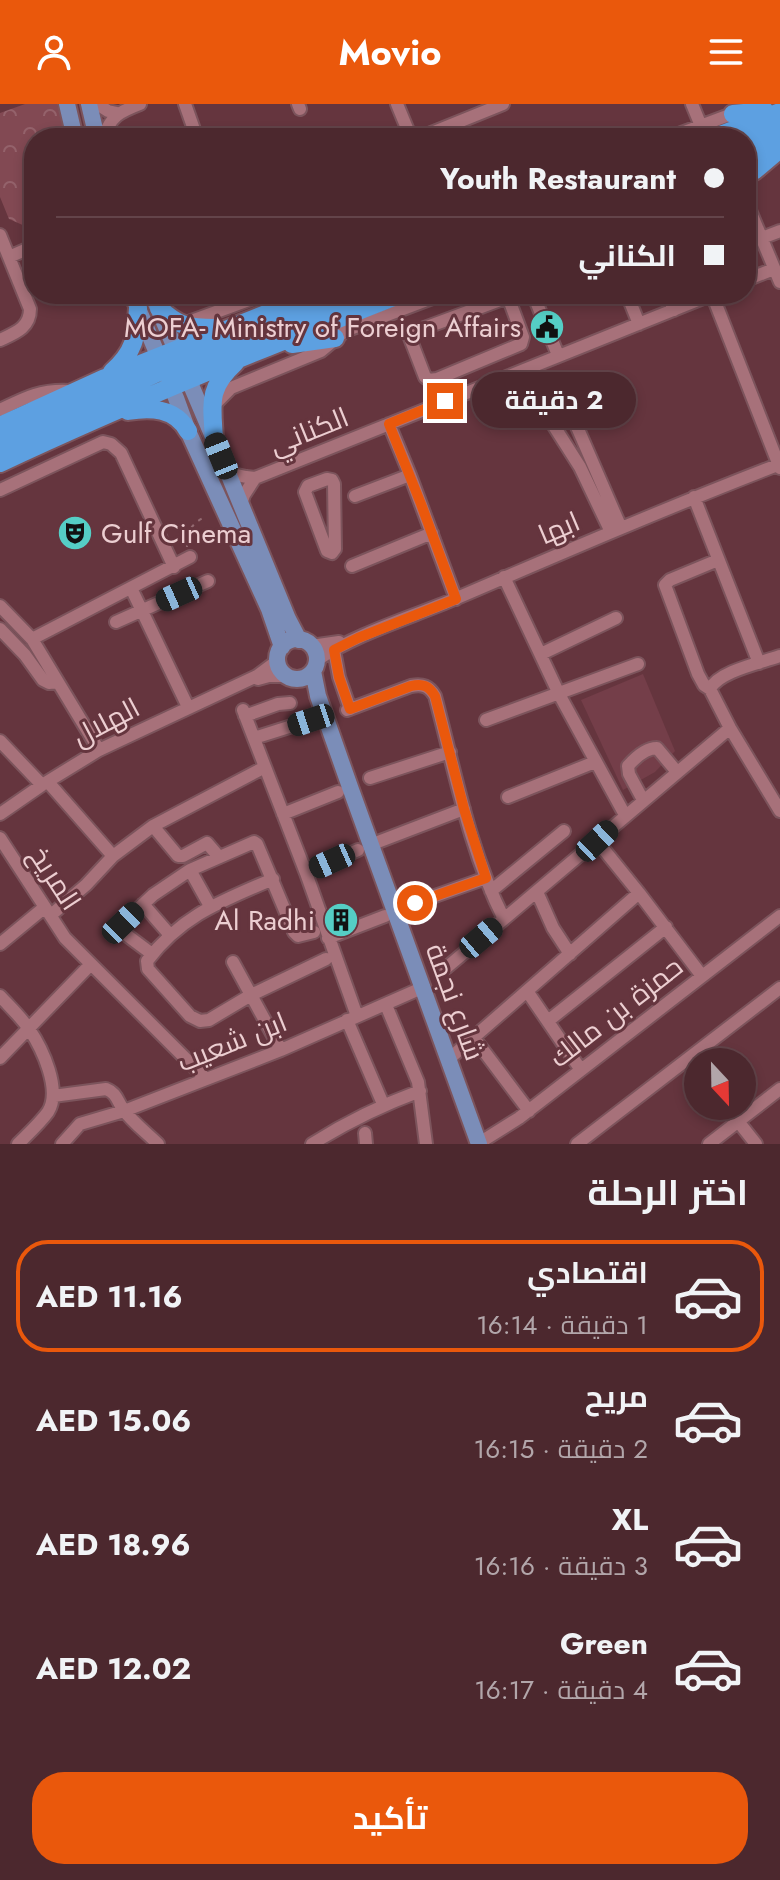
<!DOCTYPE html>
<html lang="ar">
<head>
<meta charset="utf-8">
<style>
  body { margin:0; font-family:Jost,Cairo,sans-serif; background:#56343a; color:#f1f3f6; direction:rtl; height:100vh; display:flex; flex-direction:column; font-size:30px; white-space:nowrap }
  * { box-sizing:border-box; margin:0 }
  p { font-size:26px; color:#b2a6aa }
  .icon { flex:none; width:44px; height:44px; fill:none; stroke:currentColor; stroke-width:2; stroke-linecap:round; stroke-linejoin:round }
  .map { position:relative; height:1040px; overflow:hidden; direction:ltr }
  .details { display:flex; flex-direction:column; background:#4c282e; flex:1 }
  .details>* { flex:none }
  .top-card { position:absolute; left:24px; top:24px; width:732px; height:176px; border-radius:32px; box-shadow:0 4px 12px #0003,0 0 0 2px #63444a; direction:rtl; display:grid; align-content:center; height:176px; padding:0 32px; background:#4c282e }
  .needle { width:52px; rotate:158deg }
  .controls { position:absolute; left:684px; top:944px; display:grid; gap:16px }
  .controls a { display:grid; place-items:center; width:72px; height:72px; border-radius:50%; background:#4c282e; box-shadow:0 4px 12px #0003,0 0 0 2px #63444a; font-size:40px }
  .end { position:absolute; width:36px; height:36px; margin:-18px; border:10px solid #ea580c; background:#fff; box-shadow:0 0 0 4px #fff }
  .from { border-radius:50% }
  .bubble { position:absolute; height:56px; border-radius:28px; background:#4c282e; box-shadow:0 4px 12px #0003,0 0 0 2px #63444a; font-size:26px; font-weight:700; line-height:56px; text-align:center; direction:rtl }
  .car { position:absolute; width:24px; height:48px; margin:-24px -12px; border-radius:10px; box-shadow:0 0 6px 2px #0007; background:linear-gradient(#222 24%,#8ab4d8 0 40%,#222 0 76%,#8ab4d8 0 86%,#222 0) }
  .top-card b { display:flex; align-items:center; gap:28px; height:76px; font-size:30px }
  .top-card b+b { border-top:2px solid #63444a }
  .top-card i { width:20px; height:20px; background:#f1f3f6 }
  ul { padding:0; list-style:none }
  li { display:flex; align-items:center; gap:24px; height:112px; margin:0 16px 12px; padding:0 16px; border:4px solid transparent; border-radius:32px }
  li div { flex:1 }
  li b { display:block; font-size:30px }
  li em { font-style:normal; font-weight:700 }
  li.active { border-color:#ea580c }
  li>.icon { width:72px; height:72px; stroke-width:1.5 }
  h2 { padding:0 32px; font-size:36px; line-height:96px }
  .cta { display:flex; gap:16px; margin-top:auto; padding:16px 32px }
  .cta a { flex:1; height:92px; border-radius:32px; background:#ea580c; color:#fff; font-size:32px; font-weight:700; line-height:92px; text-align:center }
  header { display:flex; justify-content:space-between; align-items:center; height:104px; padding:0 32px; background:#ea580c; color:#fff; font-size:36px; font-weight:700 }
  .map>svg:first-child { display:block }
  .built { fill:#743e49 }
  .park { fill:url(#park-crowns) }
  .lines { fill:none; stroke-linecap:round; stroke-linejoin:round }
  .minor-casing { stroke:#7c545c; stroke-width:16 }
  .major-casing { stroke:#7c545c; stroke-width:20 }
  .highway-casing { stroke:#7c545c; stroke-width:22 }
  .path { stroke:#936a71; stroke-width:2; stroke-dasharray:4 6; stroke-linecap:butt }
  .minor { stroke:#a7717a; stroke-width:12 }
  .major { stroke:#7b8db8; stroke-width:16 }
  .highway { stroke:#5da0e1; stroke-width:18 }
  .route { stroke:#ea580c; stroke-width:10 }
  .labels { text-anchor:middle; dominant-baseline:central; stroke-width:6; stroke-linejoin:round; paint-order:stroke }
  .poi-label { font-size:28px; fill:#ecced1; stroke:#65353e; text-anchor:end }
  .street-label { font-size:28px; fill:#ecced1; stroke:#65353e }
</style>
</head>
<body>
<header><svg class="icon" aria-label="menu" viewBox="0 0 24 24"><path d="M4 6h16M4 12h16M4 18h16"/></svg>Movio<svg class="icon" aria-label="person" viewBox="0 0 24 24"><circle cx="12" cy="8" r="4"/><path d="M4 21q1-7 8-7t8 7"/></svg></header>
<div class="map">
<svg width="780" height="1040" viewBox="0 0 780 1040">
  <defs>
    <pattern id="park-crowns" width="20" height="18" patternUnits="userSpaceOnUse" patternTransform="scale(2)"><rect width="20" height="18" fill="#824953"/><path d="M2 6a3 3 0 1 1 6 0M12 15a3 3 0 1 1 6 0" fill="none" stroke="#94626b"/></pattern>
  </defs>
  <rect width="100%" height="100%" fill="#65353e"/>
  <path class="built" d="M643 570 675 647 655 668 623 686 581 596Z"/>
  <path class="park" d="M25 0H57L66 34H34V126L9 115 0 93V9Z"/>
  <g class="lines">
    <g class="minor-casing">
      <path id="minor" d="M97 0 108 7 117 9
        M185 0 197 34
        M298 0 300 5
        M397 0 411 34
        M692 0 701 22
        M103 34C111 12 119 8 140 0
        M419 34 503 0
        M668 34 740 7
        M746 86 748 77 754 67
        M746 97 780 178
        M0 131 30 205C30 224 15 229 0 236
        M762 134 780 127
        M9 153 34 142
        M746 176 774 165
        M507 190 523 233 521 240 437 275 429 276 425 273 410 234 411 229 508 193
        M533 190 558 251
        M627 190 639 220
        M667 190 674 206
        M712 190 780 364
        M186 219 265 190
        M214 301 231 284 321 247 345 227 443 190
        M0 306C26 293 42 285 71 287
        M389 320 410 371 456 495
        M228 369 246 373 255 374 713 190
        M327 375 332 376 334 380 335 445 332 449 327 447 305 388 308 382Z
        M0 386 103 338 111 340 121 349 174 463
        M355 392 410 371
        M694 393 759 559
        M241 400 244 391 255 374
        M611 428 580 363 547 311 548 304 560 298 565 299 568 302 621 424
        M352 462 432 429
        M504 473 559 590 625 711
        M131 484 188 603
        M0 502 32 535 99 646
        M116 518 208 477
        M0 525 25 551 43 576 49 579 57 578
        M32 535 190 453
        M311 542 339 538
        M334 546 339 573 350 605
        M541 550 616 514
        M780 552C761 559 719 567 710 585L730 624 780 707
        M317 556C360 528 410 514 457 494 564 448 671 402 780 360
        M258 575 269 572H286
        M710 585 704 581 698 570 665 481 670 476 718 456
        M243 606 306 769 357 912
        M347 606 411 582C423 580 429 582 435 592 455 667 469 746 504 815
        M245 612 278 600 290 599
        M486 616 638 560
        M254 634 311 616
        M0 637 42 681
        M370 674 450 648
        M48 678 113 752
        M508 693 595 658
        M643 696 629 670 628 662C635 654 646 644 657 644L677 668
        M0 710 42 681 99 646 257 572 277 557
        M283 710 338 688
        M153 722 178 752H183L207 739 219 753
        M0 734 65 834 206 975
        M597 737 639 789 702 872
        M370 741 464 705
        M190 766 210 802
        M306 769 358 746
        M273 775C222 797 182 811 147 857L148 865 190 912 200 917 209 916 251 891 326 855
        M491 787 564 727
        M537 788 553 824 570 850
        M415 799 486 774
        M143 800 170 831
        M51 811 86 781 113 752 153 722 265 663
        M123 819 153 791 190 766 254 738 257 740 294 828 298 832 314 828
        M128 832 152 850
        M328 834 385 812
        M0 840 45 803
        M233 858 281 946
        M446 864 730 624
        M527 887 581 966
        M0 892C10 903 21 913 29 925 42 944 62 986 48 1008 40 1019 28 1030 18 1040
        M386 901 418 978 426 1040
        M347 916 383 1000
        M548 917 666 823
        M474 934 529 1007
        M0 954 91 860
        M449 955 639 789
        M53 992 106 985C117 989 117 997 123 1005 132 1018 147 1029 158 1040
        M726 1002 756 1040
        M365 1029 366 1040
        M479 1039 519 1014 780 812
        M62 1040 80 1020 124 1007 281 946 424 883
        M312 1040C347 1018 382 1001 420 987
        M577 1040 780 884
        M709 1040 780 985"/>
    </g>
    <g class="major-casing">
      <path id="major" d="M67 0 75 34
        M89 0 97 34
        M132 190 176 294 188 327 269 505 282 543
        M152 190 214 335 288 515 299 536
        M277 555a20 20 0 1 1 40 0a20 20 0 1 1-40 0Z
        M313 567 318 592 350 683 479 1040"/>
    </g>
    <g class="highway-casing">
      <path id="highway" d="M733 10 765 7
        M713 34 780 8
        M746 39 780 25
        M746 53 780 39
        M754 67 780 45
        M159 204C179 223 189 224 215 224
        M292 240 335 234
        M112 268C135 247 136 234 138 204
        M171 283V270L180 263 360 190
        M128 307C151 303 175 304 188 327
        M0 322 105 274 316 190
        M214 335C212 299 207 285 235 259
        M0 340 168 264 176 255
        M0 359C132 297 266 243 401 190"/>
    </g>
    <path class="path" d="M187 443C186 428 192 419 205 413"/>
    <use href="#minor" class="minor"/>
    <use href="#major" class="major"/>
    <use href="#highway" class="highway"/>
  </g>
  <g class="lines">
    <path class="route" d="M415 799 486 774 464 705 435 592C429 582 423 579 411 582L350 605 339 573 334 546 358 534 456 495 421 400 389 320 445 297"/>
  </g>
  <defs>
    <g id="civic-disc" transform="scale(1.8)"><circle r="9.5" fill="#55cec5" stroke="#65353e"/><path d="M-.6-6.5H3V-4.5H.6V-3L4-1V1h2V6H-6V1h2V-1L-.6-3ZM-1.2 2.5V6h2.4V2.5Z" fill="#111"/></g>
    <g id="theatre-disc" transform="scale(1.8)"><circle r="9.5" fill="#55cec5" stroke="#65353e"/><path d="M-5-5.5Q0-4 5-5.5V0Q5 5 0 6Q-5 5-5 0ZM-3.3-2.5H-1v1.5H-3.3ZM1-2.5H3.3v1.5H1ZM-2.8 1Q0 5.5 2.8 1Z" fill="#111"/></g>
    <g id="building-disc" transform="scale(1.8)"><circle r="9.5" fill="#55cec5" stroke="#65353e"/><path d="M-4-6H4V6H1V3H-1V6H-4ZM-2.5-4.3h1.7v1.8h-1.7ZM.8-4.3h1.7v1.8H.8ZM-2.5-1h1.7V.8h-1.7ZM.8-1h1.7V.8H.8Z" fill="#111"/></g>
  </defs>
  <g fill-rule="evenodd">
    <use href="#civic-disc" x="547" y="223"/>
    <use href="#theatre-disc" x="75" y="429"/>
    <use href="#building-disc" x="341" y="816"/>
  </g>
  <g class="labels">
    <g class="poi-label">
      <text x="521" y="223">MOFA- Ministry of Foreign Affairs</text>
      <text x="101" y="429" text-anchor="start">Gulf Cinema</text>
      <text x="315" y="816">Al Radhi</text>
    </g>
    <g class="street-label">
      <text transform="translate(309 327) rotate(-22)">الكناني</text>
      <text transform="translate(559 424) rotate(-23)">ابها</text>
      <text transform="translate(106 618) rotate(-28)">الهلال</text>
      <text transform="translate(55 774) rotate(57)">المريخ</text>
      <text transform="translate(455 898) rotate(70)">شارع نجمة</text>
      <text transform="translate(616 908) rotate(-38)">حمزة بن مالك</text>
      <text transform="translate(232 938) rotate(-22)">ابن شعيب</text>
    </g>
  </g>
</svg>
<div class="controls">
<a><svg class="needle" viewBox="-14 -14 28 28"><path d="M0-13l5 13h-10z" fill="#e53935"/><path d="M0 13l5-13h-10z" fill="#b2a6aa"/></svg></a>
</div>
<i class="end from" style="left:415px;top:799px"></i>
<i class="end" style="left:445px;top:297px"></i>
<div class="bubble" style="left:472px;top:268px;width:164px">2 دقيقة</div>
<i class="car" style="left:221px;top:352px;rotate:338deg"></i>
<i class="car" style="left:179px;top:490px;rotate:246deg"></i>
<i class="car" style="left:311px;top:616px;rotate:252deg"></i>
<i class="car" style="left:597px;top:737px;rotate:47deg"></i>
<i class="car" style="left:332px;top:757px;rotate:246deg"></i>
<i class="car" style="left:123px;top:819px;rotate:46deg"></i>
<i class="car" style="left:481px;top:834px;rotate:50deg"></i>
<div class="top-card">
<b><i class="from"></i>Youth Restaurant</b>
<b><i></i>الكناني</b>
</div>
</div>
<section class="details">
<h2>اختر الرحلة</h2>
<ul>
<li class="active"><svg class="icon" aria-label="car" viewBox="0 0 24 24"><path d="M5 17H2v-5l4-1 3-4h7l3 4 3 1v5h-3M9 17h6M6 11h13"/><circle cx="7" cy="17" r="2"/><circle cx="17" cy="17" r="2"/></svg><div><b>اقتصادي</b><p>1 دقيقة · 16:14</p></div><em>AED 11.16</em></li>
<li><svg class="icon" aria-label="car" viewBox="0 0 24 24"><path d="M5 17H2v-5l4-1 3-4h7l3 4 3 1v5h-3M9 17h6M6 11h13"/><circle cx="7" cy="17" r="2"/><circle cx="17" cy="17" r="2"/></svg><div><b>مريح</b><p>2 دقيقة · 16:15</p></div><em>AED 15.06</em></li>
<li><svg class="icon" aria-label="car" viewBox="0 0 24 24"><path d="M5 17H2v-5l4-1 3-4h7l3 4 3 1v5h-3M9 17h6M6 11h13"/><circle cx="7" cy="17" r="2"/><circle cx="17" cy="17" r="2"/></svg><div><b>XL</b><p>3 دقيقة · 16:16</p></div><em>AED 18.96</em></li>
<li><svg class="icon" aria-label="car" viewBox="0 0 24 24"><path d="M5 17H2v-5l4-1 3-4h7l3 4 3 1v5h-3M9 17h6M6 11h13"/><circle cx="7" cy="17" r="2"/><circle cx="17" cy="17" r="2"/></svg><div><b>Green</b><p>4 دقيقة · 16:17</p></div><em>AED 12.02</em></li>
</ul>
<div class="cta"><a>تأكيد</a></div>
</section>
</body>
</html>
